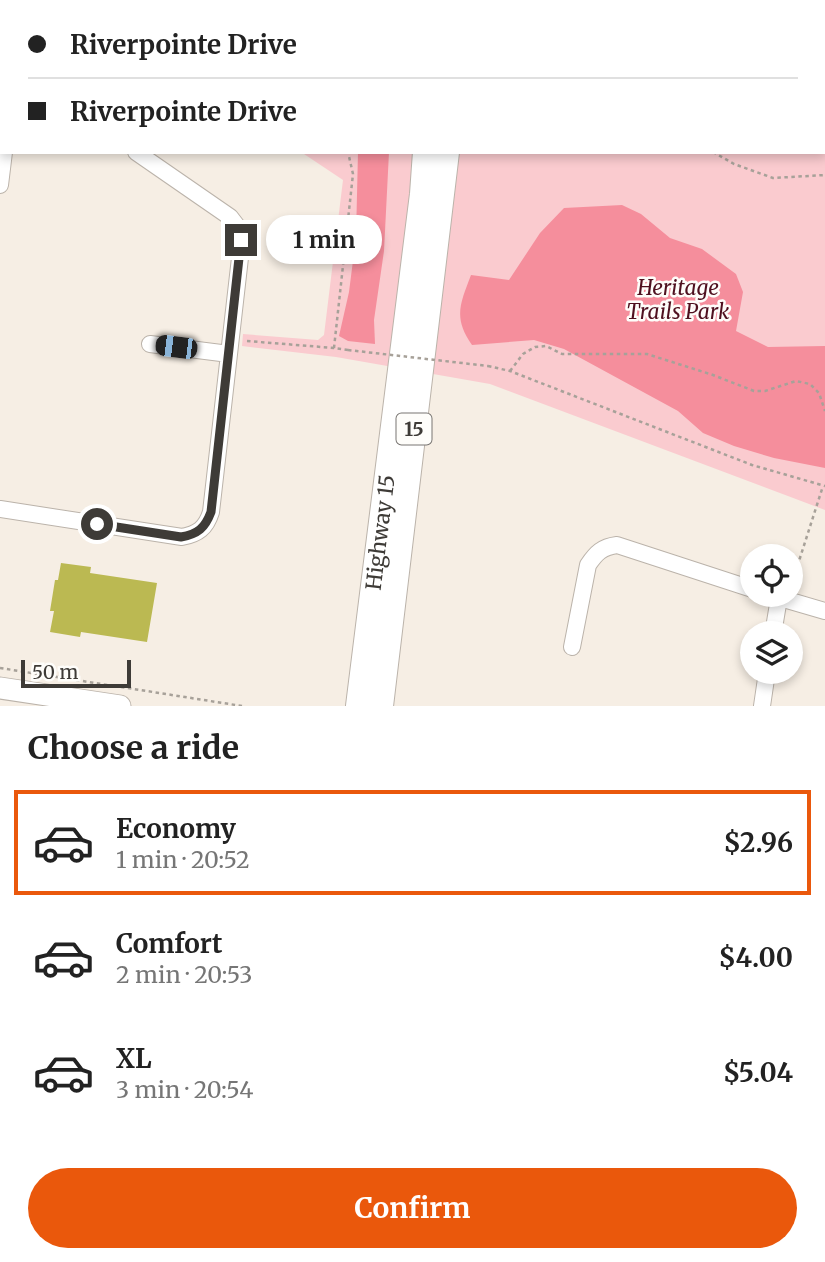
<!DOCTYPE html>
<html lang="en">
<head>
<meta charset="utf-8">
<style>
  body { margin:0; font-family:Merriweather,serif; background:#f6f6f6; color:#222; height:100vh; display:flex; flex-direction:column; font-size:26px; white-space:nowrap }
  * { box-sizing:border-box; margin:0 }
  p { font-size:23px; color:#767676 }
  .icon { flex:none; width:38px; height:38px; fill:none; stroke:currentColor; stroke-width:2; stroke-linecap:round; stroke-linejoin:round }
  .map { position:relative; height:706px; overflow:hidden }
  .details { display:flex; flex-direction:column; background:#fff; flex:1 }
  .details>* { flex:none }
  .guide { position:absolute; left:0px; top:0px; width:826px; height:154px; box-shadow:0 4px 10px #0003; display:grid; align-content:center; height:154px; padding:0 28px; background:#fff }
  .fabs { position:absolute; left:740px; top:544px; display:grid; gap:14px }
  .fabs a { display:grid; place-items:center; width:63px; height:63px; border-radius:50%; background:#fff; box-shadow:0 4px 10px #0003; font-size:35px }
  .scale { position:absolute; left:21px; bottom:18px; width:110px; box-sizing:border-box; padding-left:7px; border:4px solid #3e3b37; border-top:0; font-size:19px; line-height:24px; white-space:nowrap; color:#3e3b37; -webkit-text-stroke:5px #fefdfa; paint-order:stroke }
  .end { position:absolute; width:32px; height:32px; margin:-16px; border:9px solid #3e3b37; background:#fff; box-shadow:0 0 0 4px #fff }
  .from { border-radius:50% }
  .bubble { position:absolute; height:49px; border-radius:24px; background:#fff; box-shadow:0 4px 10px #0003; font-size:23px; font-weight:700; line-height:49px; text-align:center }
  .car { position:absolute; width:21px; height:42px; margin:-21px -10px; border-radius:9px; box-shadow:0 0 5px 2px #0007; background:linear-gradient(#222 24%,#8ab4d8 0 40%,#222 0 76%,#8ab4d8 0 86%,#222 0) }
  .guide b { display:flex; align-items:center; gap:24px; height:66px; font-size:26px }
  .guide b+b { border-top:2px solid #e0e0e0 }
  .guide i { width:18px; height:18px; background:#222 }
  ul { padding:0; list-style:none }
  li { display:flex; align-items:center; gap:21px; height:105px; margin:0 14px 10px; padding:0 14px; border:4px solid transparent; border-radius:0px }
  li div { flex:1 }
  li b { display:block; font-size:26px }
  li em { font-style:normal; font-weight:700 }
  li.on { border-color:#ea580c }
  li>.icon { width:63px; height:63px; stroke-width:1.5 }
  h2 { padding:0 28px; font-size:32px; line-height:84px }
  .action { display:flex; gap:14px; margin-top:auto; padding:14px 28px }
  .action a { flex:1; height:80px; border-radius:42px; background:#ea580c; color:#fff; font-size:28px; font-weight:700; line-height:80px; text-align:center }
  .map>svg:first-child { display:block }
  .green { fill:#facbcf }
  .forest { fill:#f58e9c }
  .building { fill:#bbb952 }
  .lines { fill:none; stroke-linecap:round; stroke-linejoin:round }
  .minor-casing { stroke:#bbb3aa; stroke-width:18 }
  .secondary-casing { stroke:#bbb3aa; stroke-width:23 }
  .primary-casing { stroke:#bbb3aa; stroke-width:26 }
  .path { stroke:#a7a199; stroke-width:2.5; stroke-dasharray:3.5 3.5; stroke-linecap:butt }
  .minor { stroke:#fff; stroke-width:16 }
  .secondary { stroke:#fff; stroke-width:21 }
  .primary { stroke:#fff; stroke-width:24 }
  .path-bridge { stroke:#a7a199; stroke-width:2.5; stroke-dasharray:3.5 3.5; stroke-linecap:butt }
  .route { stroke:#3e3b37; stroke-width:9 }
  .labels { text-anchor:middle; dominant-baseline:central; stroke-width:5; stroke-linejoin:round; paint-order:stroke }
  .shield { fill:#fefdfa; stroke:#787572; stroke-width:2 }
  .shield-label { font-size:19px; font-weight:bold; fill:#3e3b37 }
  .park-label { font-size:21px; font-style:italic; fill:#4f101f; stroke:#fefdfa }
  .street-label { font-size:21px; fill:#3e3b37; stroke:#fefdfa }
</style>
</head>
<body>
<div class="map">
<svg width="825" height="706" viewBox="0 0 825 706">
  <rect width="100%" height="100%" fill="#f6eee4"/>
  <path class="green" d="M0 0H825V510L490 384 336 357 242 346 243 334 318 340 324 335 343 180 301 152H824V2H2V5Z"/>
  <path class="forest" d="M358 152H389L384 251 374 320 375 344 348 341 339 336 349 292 356 237Z
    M622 205 641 214 670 238 702 249 736 274 743 292 736 331 768 347 825 346V468L774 458 734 446 703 433 678 411 564 349 534 340 472 345C453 318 460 304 471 275L509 280 540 233 564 208Z"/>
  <path class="building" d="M61 563 91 567 90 573 157 583 147 642 81 632 80 637 50 632 54 611H50L55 580H58Z"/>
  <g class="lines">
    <g class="minor-casing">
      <path id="minor" d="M0 114H2
        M0 185 4 152
        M150 344 229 354
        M0 509 182 537C198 534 206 528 211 512L241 249 240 230 230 217 136 152
        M770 595 825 611
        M773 634 779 598
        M572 647 588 565C596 553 602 547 617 545L752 589
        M762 706 767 672"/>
    </g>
    <g class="secondary-casing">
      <path id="secondary" d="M0 688 120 706"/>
    </g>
    <g class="primary-casing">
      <g id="primary">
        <path d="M433 2V0"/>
        <path d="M465 2V0"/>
        <path id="s1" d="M358 706 422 194 425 152"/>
        <path d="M381 706 447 152"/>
      </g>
    </g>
    <path class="path" d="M149 0 153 2
      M250 0 252 2
      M623 2V0
      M713 152 734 164 773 178 825 175
      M247 341 334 348
      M348 350 334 348 353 174 348 152
      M488 366 510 371 752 465 825 486
      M510 371 523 354 535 347 546 346 562 354H647L713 375 754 391H765L796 381 810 384 819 393 825 411
      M791 586 823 486
      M0 668 114 686
      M121 687 242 706"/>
    <use href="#minor" class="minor"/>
    <use href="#secondary" class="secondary"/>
    <use href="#primary" class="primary"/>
    <path class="path-bridge" d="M348 350 488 366"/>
  </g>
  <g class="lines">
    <path class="route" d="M97 524 181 537C198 534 205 528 211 512L241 240"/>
  </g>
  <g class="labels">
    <rect class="shield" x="396.5" y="413.5" width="35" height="31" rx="5"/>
    <g class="shield-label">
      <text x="414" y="429">15</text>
    </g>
    <g class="park-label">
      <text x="678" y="287">Heritage<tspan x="678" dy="24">Trails Park</tspan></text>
    </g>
    <g class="street-label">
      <text stroke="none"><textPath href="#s1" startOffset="175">Highway 15</textPath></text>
    </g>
  </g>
</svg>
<div class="fabs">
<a><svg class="icon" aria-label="locate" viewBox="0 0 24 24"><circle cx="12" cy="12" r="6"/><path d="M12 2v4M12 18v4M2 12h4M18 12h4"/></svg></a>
<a><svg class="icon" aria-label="layers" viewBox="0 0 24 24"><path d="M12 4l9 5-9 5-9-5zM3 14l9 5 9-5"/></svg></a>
</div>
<div class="scale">50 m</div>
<i class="end from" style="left:97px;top:524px"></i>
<i class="end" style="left:241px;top:240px"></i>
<div class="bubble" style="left:266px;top:215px;width:116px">1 min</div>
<i class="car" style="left:176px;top:347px;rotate:277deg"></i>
<div class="guide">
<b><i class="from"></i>Riverpointe Drive</b>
<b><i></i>Riverpointe Drive</b>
</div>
</div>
<section class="details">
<h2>Choose a ride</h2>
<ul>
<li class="on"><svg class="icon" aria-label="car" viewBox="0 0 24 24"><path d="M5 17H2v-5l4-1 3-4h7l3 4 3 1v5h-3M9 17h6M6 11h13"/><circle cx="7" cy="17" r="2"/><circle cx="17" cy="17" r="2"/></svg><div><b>Economy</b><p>1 min · 20:52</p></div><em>$2.96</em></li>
<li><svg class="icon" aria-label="car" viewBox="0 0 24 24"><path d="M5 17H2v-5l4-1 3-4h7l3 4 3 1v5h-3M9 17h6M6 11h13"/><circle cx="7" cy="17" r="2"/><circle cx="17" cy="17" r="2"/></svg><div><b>Comfort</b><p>2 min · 20:53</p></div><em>$4.00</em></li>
<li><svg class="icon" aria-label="car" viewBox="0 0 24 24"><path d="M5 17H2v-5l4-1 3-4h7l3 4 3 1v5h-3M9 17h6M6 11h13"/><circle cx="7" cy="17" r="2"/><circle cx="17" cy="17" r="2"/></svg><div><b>XL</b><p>3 min · 20:54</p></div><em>$5.04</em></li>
</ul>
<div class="action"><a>Confirm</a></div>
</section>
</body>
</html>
